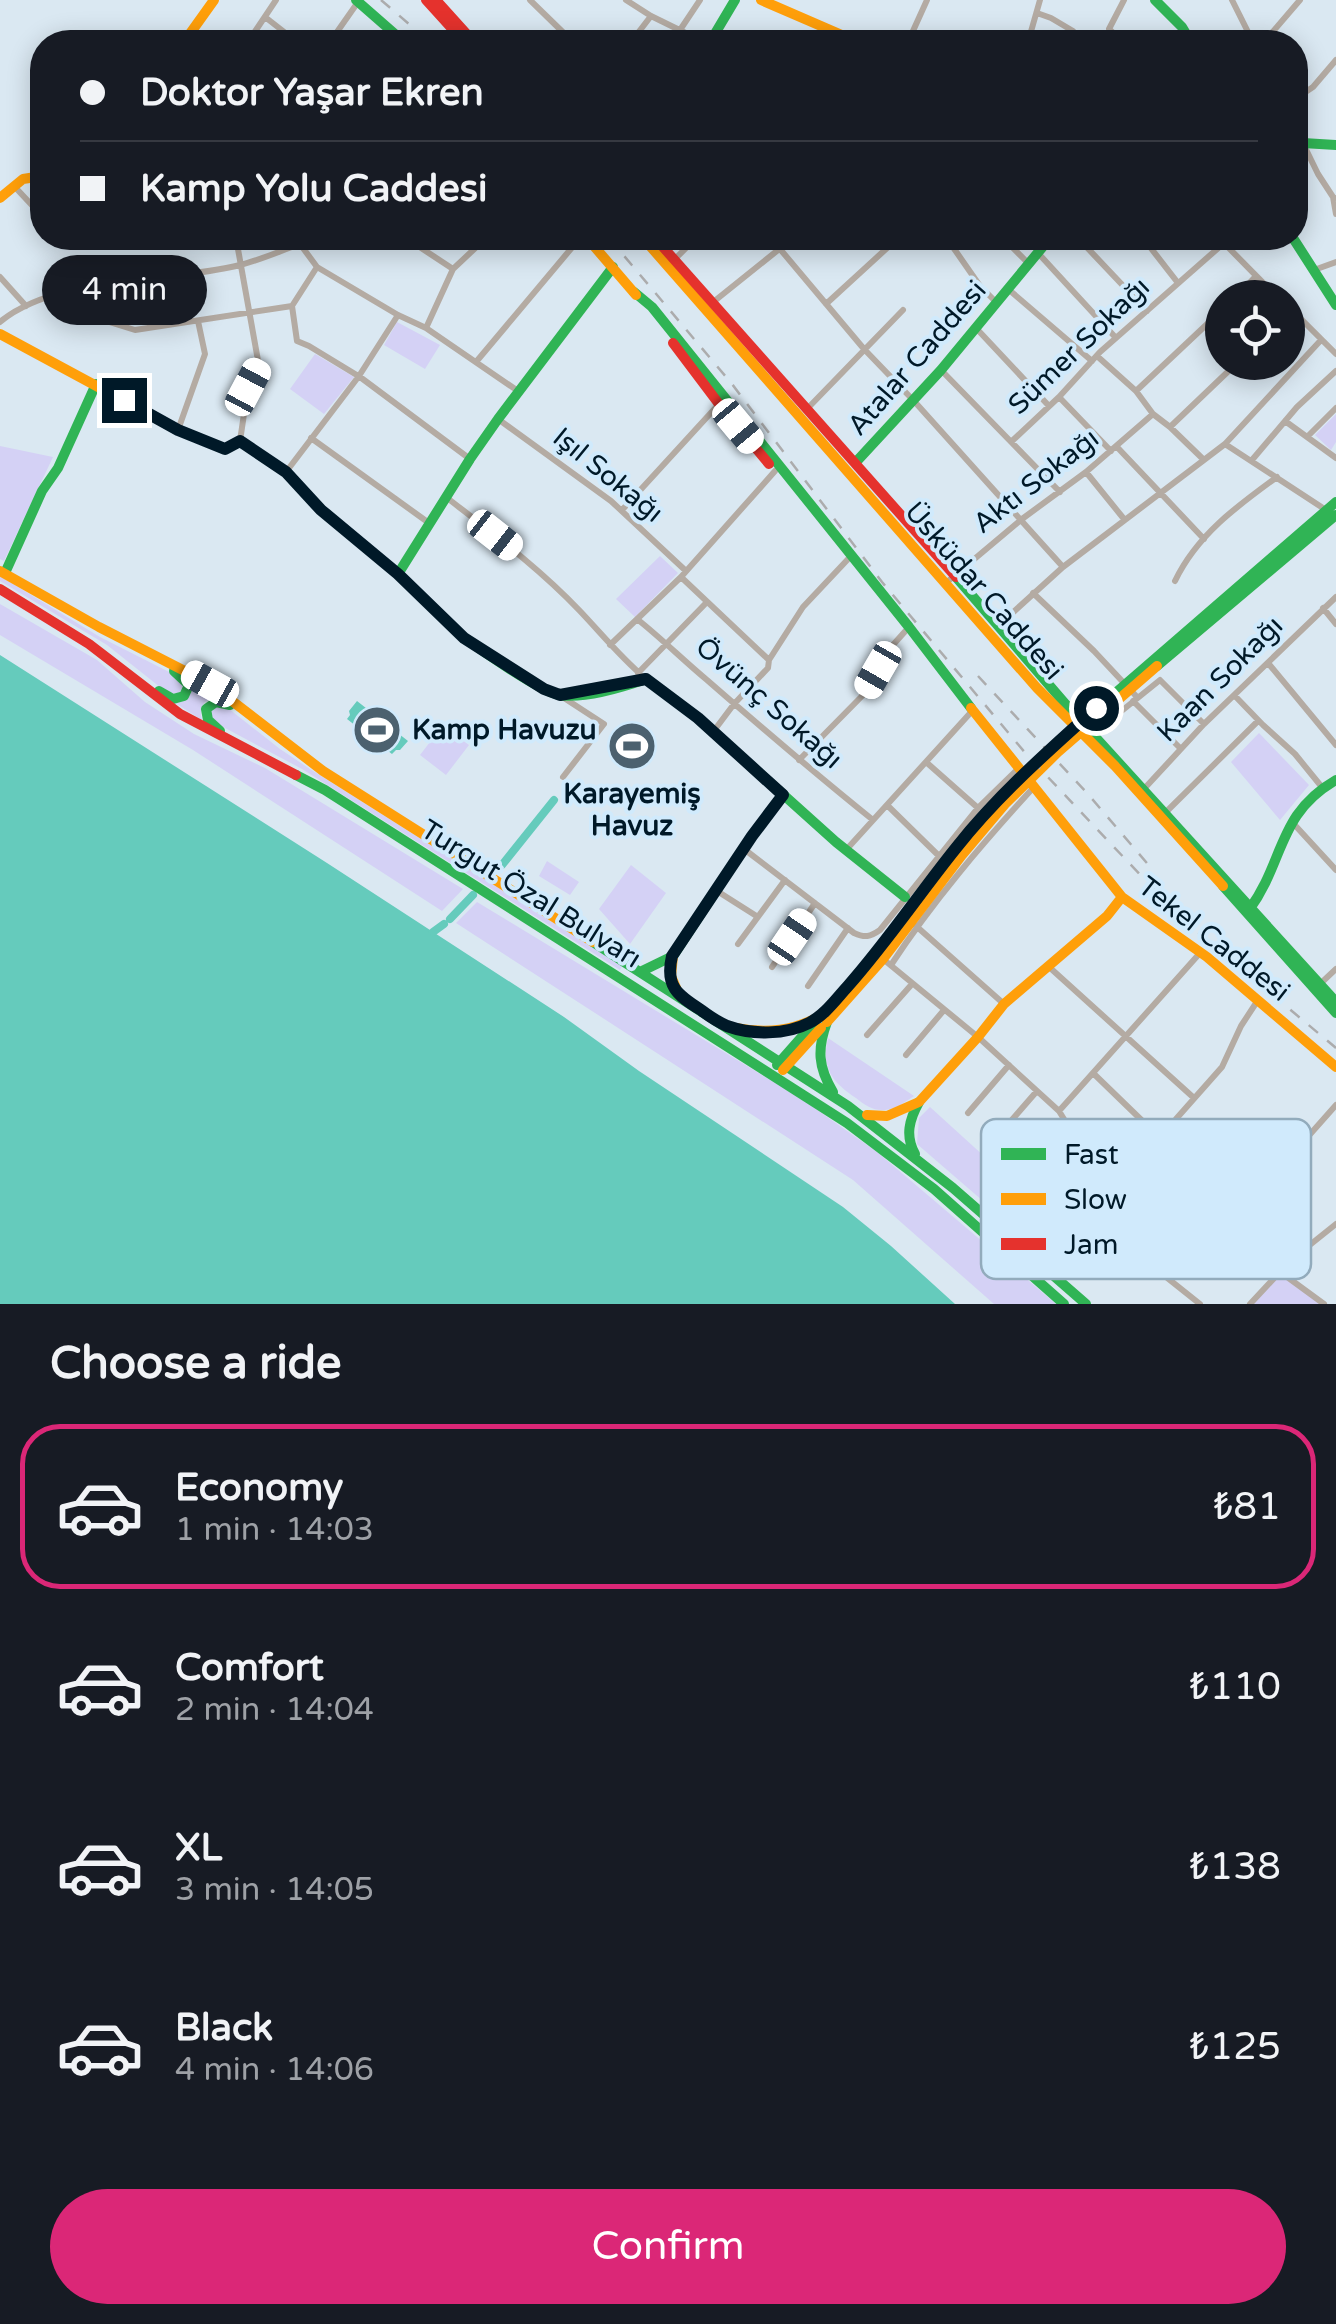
<!DOCTYPE html>
<html lang="en">
<head>
<meta charset="utf-8">
<style>
  body { margin:0; font-family:"Varela Round",sans-serif; background:#20242c; color:#f1f3f6; height:100vh; display:flex; flex-direction:column; font-size:38px; white-space:nowrap }
  * { box-sizing:border-box; margin:0 }
  p { font-size:32px; color:#9ea1a6 }
  .icon { flex:none; width:55px; height:55px; fill:none; stroke:currentColor; stroke-width:2; stroke-linecap:round; stroke-linejoin:round }
  .map { position:relative; height:1304px; overflow:hidden }
  .side { display:flex; flex-direction:column; background:#171b24; flex:1 }
  .side>* { flex:none }
  .guide { position:absolute; left:30px; top:30px; width:1278px; height:220px; border-radius:40px; box-shadow:0 5px 25px #0003; display:grid; align-content:center; height:220px; padding:0 50px; background:#171b24 }
  .buttons { position:absolute; left:1205px; top:280px; display:grid; gap:20px }
  .buttons a { display:grid; place-items:center; width:100px; height:100px; border-radius:50%; background:#171b24; box-shadow:0 5px 25px #0003; font-size:50px }
  .end { position:absolute; width:45px; height:45px; margin:-22px; border:12px solid #001928; background:#fff; box-shadow:0 0 0 5px #fff }
  .from { border-radius:50% }
  .bubble { position:absolute; height:70px; border-radius:35px; background:#171b24; box-shadow:0 5px 25px #0003; font-size:32px; font-weight:600; line-height:70px; text-align:center }
  .car { position:absolute; width:30px; height:60px; margin:-30px -15px; border-radius:12px; box-shadow:0 0 8px 2px #0007; background:linear-gradient(#fff 24%,#345 0 40%,#fff 0 76%,#345 0 86%,#fff 0) }
  .guide b { display:flex; align-items:center; gap:35px; height:95px; font-size:38px }
  .guide b+b { border-top:2px solid #363941 }
  .guide i { width:25px; height:25px; background:#f1f3f6 }
  ul { padding:0; list-style:none }
  li { display:flex; align-items:center; gap:30px; height:165px; margin:0 20px 15px; padding:0 30px; border:5px solid transparent; border-radius:40px }
  li div { flex:1 }
  li b { display:block; font-size:38px }
  li em { font-style:normal; font-weight:600 }
  li.current { border-color:#db2777 }
  li>.icon { width:90px; height:90px; stroke-width:1.5 }
  h2 { padding:0 50px; font-size:45px; line-height:120px }
  .cta { display:flex; gap:20px; margin-top:auto; padding:20px 50px }
  .cta a { flex:1; height:115px; border-radius:60px; background:#db2777; color:#fff; font-size:40px; font-weight:600; line-height:115px; text-align:center }
  .map>svg:first-child { display:block }
  .green { fill:#d4d1f5 }
  .water { fill:#65cbbc }
  .lines { fill:none; stroke-linecap:round; stroke-linejoin:round }
  .canal { stroke:#65cbbc; stroke-width:8 }
  .street { stroke:#b4aba3; stroke-width:6 }
  .fast { stroke:#30b455; stroke-width:10 }
  .slow { stroke:#ff9f0a; stroke-width:10 }
  .jam { stroke:#e5322d; stroke-width:10 }
  .rail { stroke:#acacad; stroke-width:2.5; stroke-dasharray:12 12; stroke-linecap:butt }
  .route { stroke:#001928; stroke-width:12 }
  .labels { text-anchor:middle; dominant-baseline:central; stroke-width:8; stroke-linejoin:round; paint-order:stroke }
  .street-label { font-size:28px; fill:#001928; stroke:#d0eafc }
  .poi-label { font-size:28px; font-weight:bold; fill:#001928; stroke:#d0eafc; text-anchor:start }
  .key { fill:#d0eafc; stroke:#92abbc; stroke-width:2.5 }
  .key-label { font-size:28px; fill:#001928 }
</style>
</head>
<body>
<div class="map">
<svg width="1336" height="1304" viewBox="0 0 1336 1304">
  <rect width="100%" height="100%" fill="#dae8f2"/>
  <path class="green" d="M397 322 440 345 425 369 384 345Z
    M315 354 354 377 324 414 290 389Z
    M1336 414V442L1331 450 1315 435Z
    M0 446 53 457 4 561 0 559Z
    M660 556 678 573 635 617 616 599Z
    M0 576 100 637 179 677 184 691 170 695 107 645 0 581Z
    M0 604 97 660 145 702 194 734 265 768 463 889 442 911 193 750 0 635Z
    M191 680 217 695C204 700 198 706 202 720L175 703Z
    M224 705 280 749 310 769 622 966 620 970 302 769 212 721 210 708Z
    M443 725 469 745 446 775 420 755Z
    M1259 733 1309 785 1280 820 1231 762Z
    M547 861 579 882 570 895 539 876Z
    M631 865 666 893 630 944 599 909Z
    M477 902 803 1100 877 1152 1056 1304H994L853 1180 456 923Z
    M828 1038 914 1096C905 1102 896 1109 885 1110 873 1111 865 1105 856 1098 832 1082 821 1068 828 1038Z
    M930 1107 1051 1217 1028 1240 917 1144 919 1118Z
    M1280 1274 1320 1304H1254Z"/>
  <path class="water" d="M0 655 327 863 564 1017 639 1071 843 1207 891 1246 955 1304H0Z
    M357 701 408 741 400 750H396L392 754 347 719 350 715 349 711Z
    M631 731 647 742 633 761 617 750Z"/>
  <g class="lines">
    <path class="canal" d="M502 865 554 800
      M450 919 473 895
      M433 932 444 924"/>
    <path class="street" d="M530 0 573 42
      M626 0 651 16 704 42
      M1232 0 1253 42
      M1037 13 1051 18 1073 31 1068 42
      M265 17 297 42
      M680 30 700 0
      M248 42 276 0
      M330 42 358 2
      M631 42 651 16
      M908 42 927 0
      M1028 42 1040 0
      M1123 42 1109 29 1124 0
      M1264 42 1300 0
      M1295 99 1313 87 1336 60
      M1295 127 1318 174 1333 197
      M14 186 42 216
      M1335 198 1333 197 1336 214
      M63 238H67
      M236 238 259 366 248 387 240 441
      M406 238 453 269
      M1003 238 1029 264
      M1078 238 1147 311
      M1143 238 1178 283
      M1219 238 1278 298
      M948 240 980 286 997 303
      M300 244 317 267 398 315 426 328 518 391
      M780 249 864 349 914 401 1063 567
      M1038 253 1116 338
      M675 259 696 238
      M1314 270 1336 262
      M0 277 26 306
      M1008 289 1092 361
      M61 294 75 305 106 321 135 330 292 306 317 267
      M1235 298 1256 276
      M712 303 793 238
      M826 304 898 238
      M292 306 297 341 309 346 360 377 470 459
      M1288 306 1336 354
      M0 322C56 275 171 283 240 265 260 260 280 251 300 244L305 238
      M426 328 453 269 486 238
      M976 328 1049 406
      M1097 356 1136 391 1153 414 1170 427 1204 460
      M476 362 580 238
      M941 370 1060 492
      M1136 391 1222 310
      M1059 397 1111 451
      M806 410 903 310
      M498 419 611 501 686 571
      M1285 421 1336 458
      M1170 427 1238 362
      M178 430 205 354 198 321
      M1307 437 1336 408
      M311 438 429 523
      M1011 442 1059 397 1100 352 1224 243
      M1225 444 1326 510
      M1117 447 1204 539
      M1252 460 1297 407 1336 371
      M286 472 359 376 398 315
      M1086 472 1124 519
      M446 497C492 533 539 568 579 610 601 633 620 657 645 678
      M622 510 719 404
      M681 577 769 660
      M1175 581C1197 535 1237 506 1277 477
      M947 582 1022 519 1086 472 1153 414
      M1033 593 1094 651 1137 697
      M1323 608 1336 624
      M637 619C661 638 683 660 707 680 762 728 817 775 873 820
      M998 626 1063 567 1225 444 1321 340
      M610 645 681 577 775 471
      M1268 663 1336 745
      M638 673 707 602
      M561 696 604 724 563 777
      M1235 696 1263 725 1295 754 1321 786
      M1133 701 1181 749
      M713 732 734 704 768 668 769 660 803 607 850 557
      M1093 734 1160 680 1204 724
      M799 760 864 694 892 646 909 627
      M926 762 978 808
      M1143 790 1204 724 1336 597
      M887 805 938 855
      M1165 813 1258 721
      M1292 822 1336 870
      M744 849 854 933C865 938 870 937 880 930L978 808 1018 769
      M846 850 973 710
      M717 891 758 917
      M916 926 1004 1004
      M738 944 785 880
      M883 959 978 1037 1059 1111 1067 1124 1156 1230 1196 1186
      M891 965C933 901 982 844 1033 788
      M1048 966 1194 1098
      M772 967 815 903
      M1320 984 1336 969
      M808 986 848 928
      M867 1035 912 984
      M906 1055 944 1010
      M1093 1073 1160 1138
      M1059 1111 1200 953
      M968 1113 1009 1065
      M997 1137 1037 1091
      M1153 1149 1236 1218 1295 1257
      M1032 1160 1067 1124
      M1122 1190 1176 1119 1222 1067 1241 1026 1258 1000
      M1236 1218 1336 1105
      M1146 1261 1200 1304
      M1279 1271 1324 1304
      M1250 1304 1291 1260 1336 1224"/>
    <path class="fast" d="M356 0 404 42
      M1155 0 1182 27 1191 42
      M710 42 735 0
      M1295 146 1303 143 1336 145
      M1293 238 1336 305
      M634 292 652 307 909 627 971 708
      M856 462 941 370 1050 238
      M5 573 42 491 58 468 96 384
      M398 574 470 459 498 419 613 267
      M956 577 1068 707 1336 1002
      M462 636C481 650 539 691 559 695 583 699 623 687 646 679L698 718 836 842 905 897
      M1157 666 1336 515
      M159 691 173 699 184 696 189 685 174 671
      M220 731 208 720 206 709 216 702 230 705
      M296 775 325 790 847 1123 934 1189 1064 1304
      M1223 886 1336 1013
      M1249 910C1285 861 1277 814 1336 780
      M593 942 848 1106 953 1188 1086 1304
      M673 956 752 836 783 795
      M640 972 673 956
      M822 1015 876 955 957 846 1045 754 1336 502
      M827 1022C817 1049 818 1067 833 1092
      M777 1065 814 1023
      M915 1154C905 1136 909 1120 919 1102"/>
    <path class="slow" d="M761 0 858 42
      M184 42 214 0
      M0 198 23 179 42 176
      M587 238 636 295
      M643 238 1037 688 1115 766 1223 886
      M0 334 178 430 225 449 240 441 286 472 321 510 398 574 462 636
      M0 571 99 627 210 684 323 771 593 942
      M971 708 1122 897 1207 957 1336 1067
      M673 956 671 976 679 995
      M827 1022 883 959 962 855 1005 804 1058 752 1157 666
      M735 1028C767 1034 794 1031 822 1015
      M783 1070 821 1028
      M919 1102 978 1037 1004 1004 1107 916 1122 897
      M867 1115 887 1116 919 1102"/>
    <path class="jam" d="M426 0 464 42
      M436 0 474 42
      M655 238 956 577
      M673 343 719 404 769 464
      M0 589 89 644 180 714 296 775"/>
    <path class="rail" d="M381 0 430 42
      M609 238 732 384 882 582 1027 755 1181 918 1336 1048
      M978 676 1087 793 1152 869"/>
  </g>
  <g class="lines">
    <path class="route" d="M124 400 178 430 225 449 240 441 286 472 321 510 398 574 464 638 544 689 560 695 646 679 698 718 783 795 752 836 672 956C665 986 677 995 701 1010 709 1016 718 1022 727 1026 752 1035 786 1035 809 1023 825 1015 836 999 848 986 887 942 919 894 956 848 997 796 1047 752 1096 708"/>
  </g>
  <defs>
    <g id="stadium-disc" transform="scale(2.5)"><circle r="9.5" fill="#4c616f" stroke="#d0eafc"/><path d="M0-5a6.5 5 0 1 0 0 10a6.5 5 0 1 0 0-10ZM-3.5-1.8h7v3.6h-7Z" fill="#fff"/></g>
  </defs>
  <g fill-rule="evenodd">
    <use href="#stadium-disc" x="377" y="730"/>
    <use href="#stadium-disc" x="632" y="746"/>
  </g>
  <g class="labels">
    <g class="street-label">
      <text transform="translate(1079 346) rotate(-44)">Sümer Sokağı</text>
      <text transform="translate(917 358) rotate(-49)">Atalar Caddesi</text>
      <text transform="translate(608 475) rotate(39)">Işıl Sokağı</text>
      <text transform="translate(1036 481) rotate(-38)">Aktı Sokağı</text>
      <text transform="translate(984 591) rotate(49)">Üsküdar Caddesi</text>
      <text transform="translate(1220 679) rotate(-45)">Kaan Sokağı</text>
      <text transform="translate(769 703) rotate(41)">Övünç Sokağı</text>
      <text transform="translate(531 894) rotate(32)">Turgut Özal Bulvarı</text>
      <text transform="translate(1214 939) rotate(38)">Tekel Caddesi</text>
    </g>
    <g class="poi-label">
      <text x="412" y="730">Kamp Havuzu</text>
      <text x="632" y="794" text-anchor="middle">Karayemiş<tspan x="632" dy="32">Havuz</tspan></text>
    </g>
  </g>
  <rect x="981" y="1119" width="330" height="160" rx="15" class="key"/>
  <rect x="1001" y="1148" width="45" height="12" fill="#30b455"/>
  <rect x="1001" y="1193" width="45" height="12" fill="#ff9f0a"/>
  <rect x="1001" y="1238" width="45" height="12" fill="#e5322d"/>
  <g class="key-label">
    <text x="1064" y="1164">Fast</text>
    <text x="1064" y="1209">Slow</text>
    <text x="1064" y="1254">Jam</text>
  </g>
</svg>
<div class="buttons">
<a><svg class="icon" aria-label="locate" viewBox="0 0 24 24"><circle cx="12" cy="12" r="6"/><path d="M12 2v4M12 18v4M2 12h4M18 12h4"/></svg></a>
</div>
<i class="end from" style="left:1096px;top:708px"></i>
<i class="end" style="left:124px;top:400px"></i>
<div class="bubble" style="left:42px;top:255px;width:165px">4 min</div>
<i class="car" style="left:248px;top:387px;rotate:28deg"></i>
<i class="car" style="left:738px;top:426px;rotate:140deg"></i>
<i class="car" style="left:495px;top:535px;rotate:128deg"></i>
<i class="car" style="left:878px;top:670px;rotate:210deg"></i>
<i class="car" style="left:210px;top:684px;rotate:299deg"></i>
<i class="car" style="left:792px;top:937px;rotate:34deg"></i>
<div class="guide">
<b><i class="from"></i>Doktor Yaşar Ekren</b>
<b><i></i>Kamp Yolu Caddesi</b>
</div>
</div>
<section class="side">
<h2>Choose a ride</h2>
<ul>
<li class="current"><svg class="icon" aria-label="car" viewBox="0 0 24 24"><path d="M5 17H2v-5l4-1 3-4h7l3 4 3 1v5h-3M9 17h6M6 11h13"/><circle cx="7" cy="17" r="2"/><circle cx="17" cy="17" r="2"/></svg><div><b>Economy</b><p>1 min · 14:03</p></div><em>₺81</em></li>
<li><svg class="icon" aria-label="car" viewBox="0 0 24 24"><path d="M5 17H2v-5l4-1 3-4h7l3 4 3 1v5h-3M9 17h6M6 11h13"/><circle cx="7" cy="17" r="2"/><circle cx="17" cy="17" r="2"/></svg><div><b>Comfort</b><p>2 min · 14:04</p></div><em>₺110</em></li>
<li><svg class="icon" aria-label="car" viewBox="0 0 24 24"><path d="M5 17H2v-5l4-1 3-4h7l3 4 3 1v5h-3M9 17h6M6 11h13"/><circle cx="7" cy="17" r="2"/><circle cx="17" cy="17" r="2"/></svg><div><b>XL</b><p>3 min · 14:05</p></div><em>₺138</em></li>
<li><svg class="icon" aria-label="car" viewBox="0 0 24 24"><path d="M5 17H2v-5l4-1 3-4h7l3 4 3 1v5h-3M9 17h6M6 11h13"/><circle cx="7" cy="17" r="2"/><circle cx="17" cy="17" r="2"/></svg><div><b>Black</b><p>4 min · 14:06</p></div><em>₺125</em></li>
</ul>
<div class="cta"><a>Confirm</a></div>
</section>
</body>
</html>
